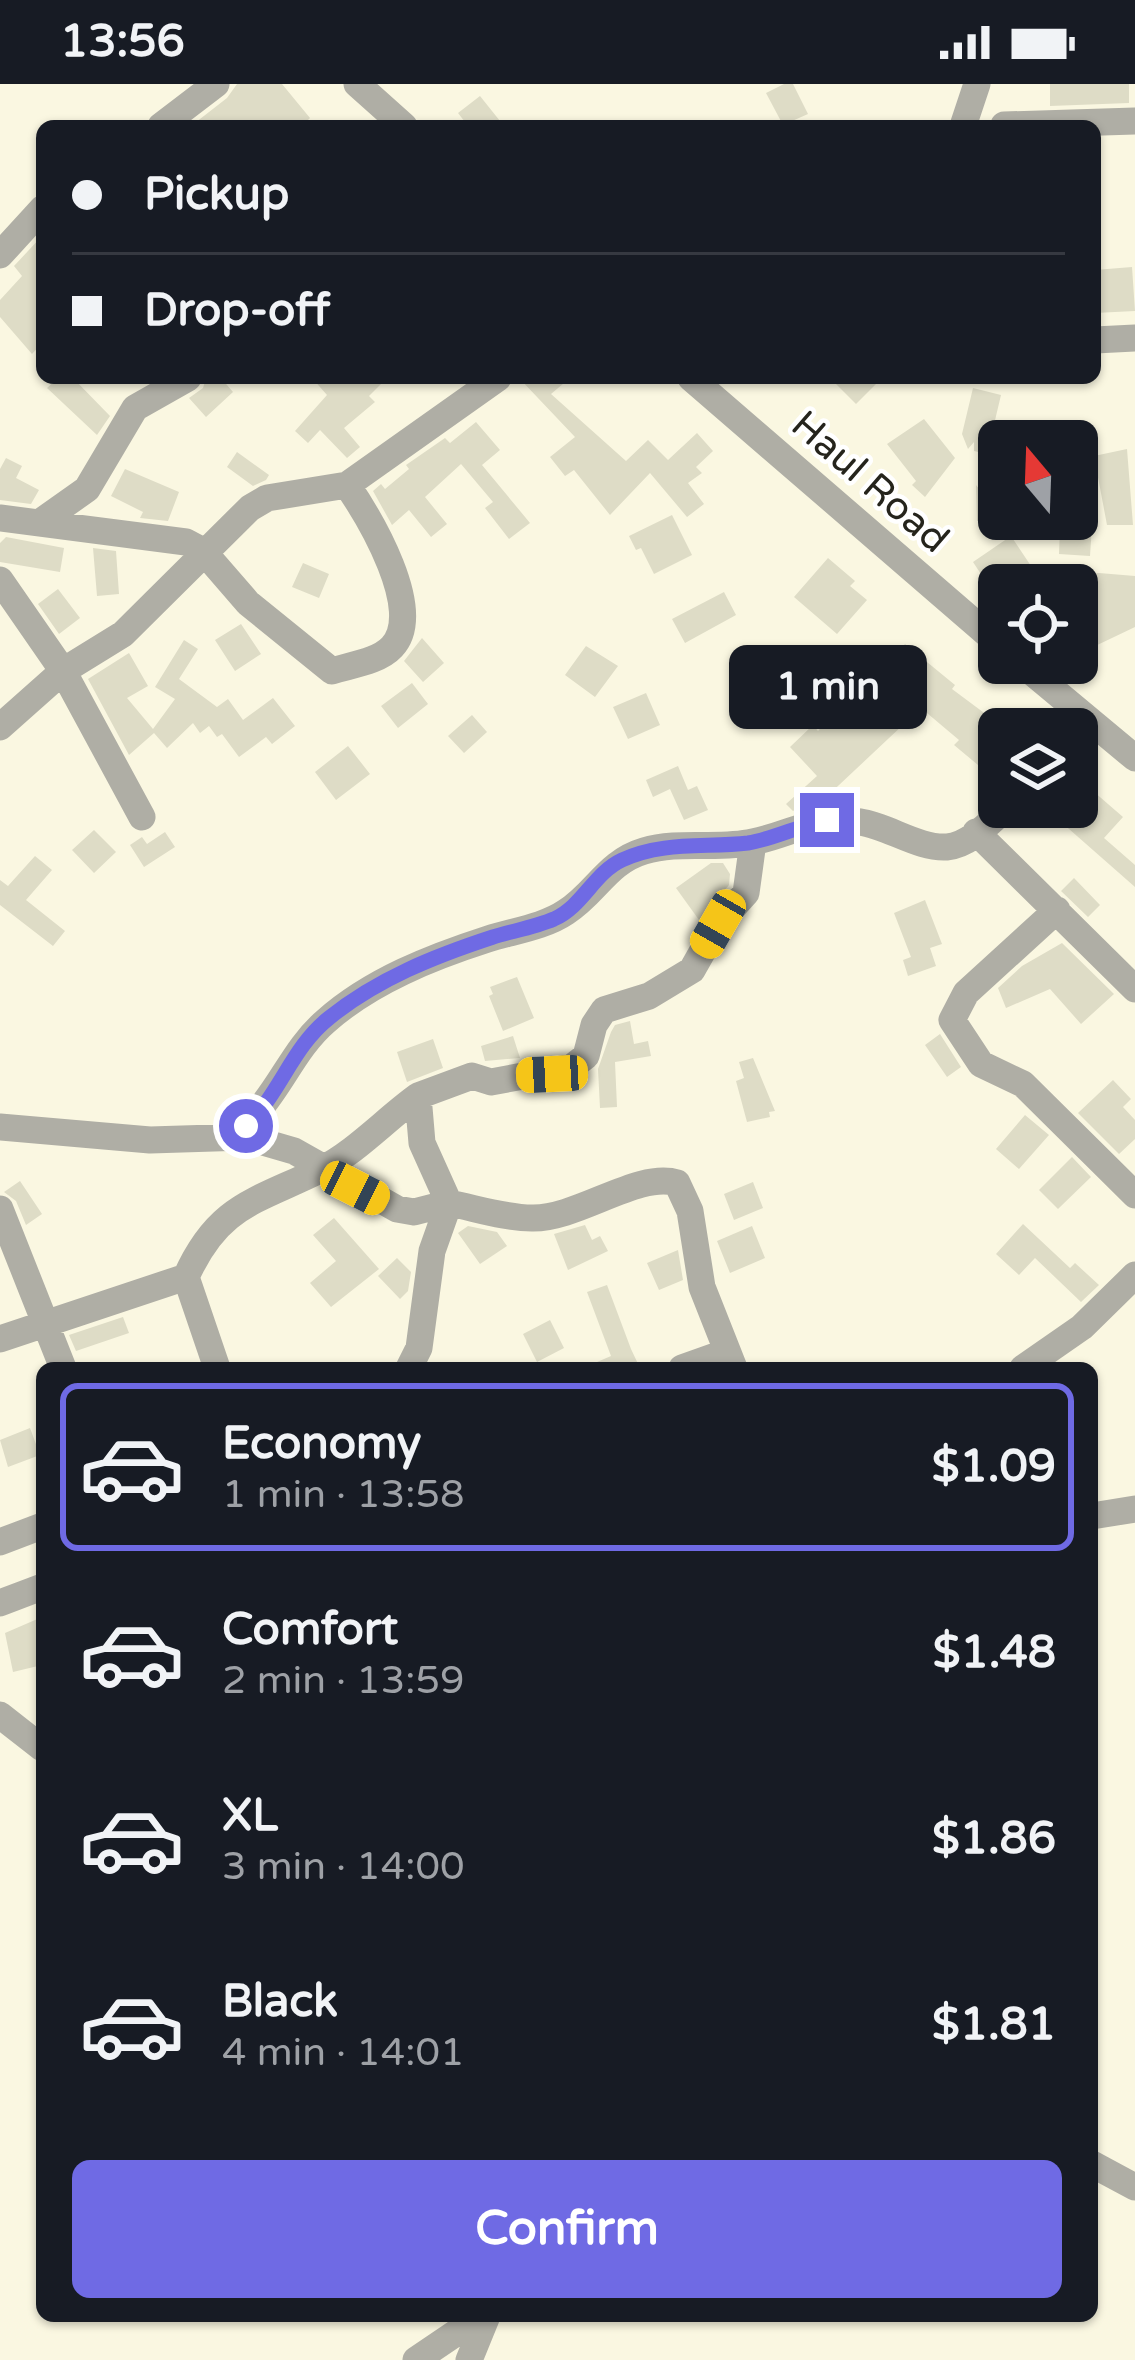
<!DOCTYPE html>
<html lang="en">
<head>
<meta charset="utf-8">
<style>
  body { margin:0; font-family:"Varela Round",sans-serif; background:#20242c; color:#f1f3f6; height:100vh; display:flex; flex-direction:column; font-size:45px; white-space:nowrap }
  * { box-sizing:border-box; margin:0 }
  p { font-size:39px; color:#9ea1a6 }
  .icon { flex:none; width:66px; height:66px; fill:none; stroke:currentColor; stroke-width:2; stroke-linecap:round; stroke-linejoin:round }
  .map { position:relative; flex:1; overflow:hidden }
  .sheet { position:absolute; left:36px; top:1278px; width:1062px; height:960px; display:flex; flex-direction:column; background:#171b24; border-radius:18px; box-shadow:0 3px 9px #0004 }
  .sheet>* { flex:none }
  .top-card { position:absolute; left:36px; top:36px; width:1065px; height:264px; border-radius:18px; box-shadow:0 3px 9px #0004; display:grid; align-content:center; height:264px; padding:0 36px; background:#171b24 }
  .needle { width:78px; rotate:341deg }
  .buttons { position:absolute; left:978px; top:336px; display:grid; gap:24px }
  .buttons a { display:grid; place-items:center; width:120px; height:120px; border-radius:18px; background:#171b24; box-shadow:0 3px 9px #0004; font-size:60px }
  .end { position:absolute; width:54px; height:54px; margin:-27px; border:15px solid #6f6ae4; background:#fff; box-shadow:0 0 0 6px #fff }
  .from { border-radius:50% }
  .bubble { position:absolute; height:84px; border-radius:18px; background:#171b24; box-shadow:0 3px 9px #0004; font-size:39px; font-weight:800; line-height:84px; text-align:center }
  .car { position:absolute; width:36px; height:72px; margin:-36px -18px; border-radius:15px; box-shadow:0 0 9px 3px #0007; background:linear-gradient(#f5c518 24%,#345 0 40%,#f5c518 0 76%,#345 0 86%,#f5c518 0) }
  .top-card b { display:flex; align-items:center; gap:42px; height:114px; font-size:45px }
  .top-card b+b { border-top:3px solid #363941 }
  .top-card i { width:30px; height:30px; background:#f1f3f6 }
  ul { padding:21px 0 0; list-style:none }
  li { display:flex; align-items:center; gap:36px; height:168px; margin:0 24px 18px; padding:0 12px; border:6px solid transparent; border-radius:18px }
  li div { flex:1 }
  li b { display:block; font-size:45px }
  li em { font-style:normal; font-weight:800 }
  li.on { border-color:#6f6ae4 }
  li>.icon { width:108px; height:108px; stroke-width:1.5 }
  .button { display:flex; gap:24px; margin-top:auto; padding:24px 36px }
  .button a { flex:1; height:138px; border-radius:18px; background:#6f6ae4; color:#fff; font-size:48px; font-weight:800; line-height:138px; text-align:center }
  .status { display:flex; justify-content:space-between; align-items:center; height:84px; padding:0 60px; background:#171b24; direction:ltr }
  .status svg { height:33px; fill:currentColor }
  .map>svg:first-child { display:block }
  .building { fill:#dedcc6 }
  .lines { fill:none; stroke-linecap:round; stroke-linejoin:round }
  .minor { stroke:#afaea5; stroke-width:27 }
  .route { stroke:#6f6ae4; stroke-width:15 }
  .labels { text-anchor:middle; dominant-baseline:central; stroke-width:9; stroke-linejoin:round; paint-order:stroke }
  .street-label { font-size:39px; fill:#25241c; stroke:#fff }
</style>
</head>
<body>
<div class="status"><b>13:56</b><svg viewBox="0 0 49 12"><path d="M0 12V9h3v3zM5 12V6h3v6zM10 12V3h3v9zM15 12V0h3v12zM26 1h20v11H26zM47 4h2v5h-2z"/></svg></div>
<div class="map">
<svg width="1135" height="2276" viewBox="0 0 1135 2276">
  <rect width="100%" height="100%" fill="#faf7e1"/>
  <path class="building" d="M237 0H282L310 34 302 42H191L227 14Z
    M784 0H793L808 30 783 41 766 9Z
    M1050 0H1129V19L1050 22Z
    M480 12 504 42H468L458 29Z
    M42 152V259L32 270 0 233V216L22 192 14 182Z
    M1132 183 1135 227 1095 229V186Z
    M58 294H73L110 332 97 351 47 304Z
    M206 294H221L233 308 206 333 189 314 203 304Z
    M312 294H387L369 312 375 318 344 344 360 363 347 374 320 346 308 359 295 347 327 311Z
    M519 294H570L551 310 626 377 648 356 668 376 697 349 713 367 696 383 702 389 688 399 704 420 687 433 650 389 610 431 574 386 565 392 550 373 575 353Z
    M830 294H882L856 320Z
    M973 304 1001 311 987 370 974 367V358L968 365 962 350Z
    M924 335 955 374 925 413 912 401 916 397 887 360Z
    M476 338 500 366 482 381 530 439 509 455 485 424 493 418 461 380 425 413 447 440 431 453 409 426 392 441 373 407 381 400 385 405 409 385 406 381 445 354 450 359Z
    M1127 365 1133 441H1107L1094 372Z
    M237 368 269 391 266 396 253 402 227 383Z
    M6 374 22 382 16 394 39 406 31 420 0 416V385Z
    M125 385 179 408 168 437 140 434 143 428 111 412Z
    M999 397V435L1003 436 997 444 994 436 977 437 976 401 986 414 980 398Z
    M1077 427H1093L1090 472 1059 470 1060 445H1069L1070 435H1077Z
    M672 431 692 471 654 490 641 464 636 466 629 452Z
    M1011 452 1033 485 1008 501H999L994 510 973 478Z
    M6 453 64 464 60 488 0 478V459Z
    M93 464 116 467 119 510 97 512Z
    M828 474 855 497 850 502 867 516 837 550 794 513Z
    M303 479 329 490 319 514 292 503Z
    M1099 489 1135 492V543L1091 564 1077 533V513L1079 490Z
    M58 505 80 534 59 550 38 520Z
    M724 508 736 531 685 559 672 535Z
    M241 540 261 570 235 587 215 556Z
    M422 554 444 579 423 598 404 577Z
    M184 556 198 565 179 595 217 623 228 615 243 636 273 614 295 642 272 660 266 653 239 673 222 650 217 653 209 642 200 649 193 639 167 664 154 649 129 671 88 595 129 569 148 602 127 614 153 645 175 615 155 603Z
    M905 560 955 601 952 605 999 640V655L978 681 954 661 959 656 921 624 822 717 817 712 793 727 786 720 817 692 790 663 813 641 818 647 844 619 857 631 895 597 882 587Z
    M586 562 618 582 595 613 565 591Z
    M412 599 428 620 398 644 381 622Z
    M646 609 660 641 628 655 613 623Z
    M472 631 487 648 464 669 448 652Z
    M348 662 370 690 336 716 315 688Z
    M678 682 688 706 697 702 708 726 684 736 670 705 653 713 646 696Z
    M1093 707 1123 733 1104 754 1135 781V803L1044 723H1078Z
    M94 746 116 768 94 789 72 766Z
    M165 748 175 763 144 783 130 761 142 753 147 760Z
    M35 772 52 786 26 816 65 847 53 862 0 821V796L8 802Z
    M711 779H723L730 790 729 801 699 836 676 804Z
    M1074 794 1100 821 1088 833 1061 807Z
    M925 816 942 860 930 864 936 882 908 892 903 876 911 873 894 829Z
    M1062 859 1114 910 1081 940 1050 905 1006 924 998 904 1022 882Z
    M517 893 534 934 503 947 489 912 493 910 490 903Z
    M630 937 634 960 648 957 651 972 615 978 617 1023 600 1024 598 985 611 948 615 941Z
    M940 950 961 983 947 993 925 961Z
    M513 952 520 974 485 977 481 962Z
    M433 955 443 984 407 998 397 968Z
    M753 974 775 1027 769 1028 770 1033 747 1038 736 997 744 994 739 978Z
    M1113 996 1131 1015 1123 1023 1135 1036V1055L1119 1070 1078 1029Z
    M1025 1031 1049 1051 1019 1085 996 1065Z
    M1072 1073 1091 1093 1058 1125 1039 1106Z
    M20 1097 42 1130 26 1141 16 1117 4 1108Z
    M753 1098 763 1124 734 1136 724 1110Z
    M334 1134 379 1185 331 1223 310 1199 336 1177 313 1151Z
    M1023 1140 1070 1184 1075 1179 1099 1201 1081 1218 1035 1174 1019 1191 996 1170Z
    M585 1141 592 1156 600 1152 608 1167 568 1186 554 1150Z
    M468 1142 497 1148 507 1162 480 1180 458 1149Z
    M752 1142 765 1174 730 1189 717 1157Z
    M678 1166 683 1196 659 1206 647 1179Z
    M397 1174 411 1188 408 1207 400 1215 378 1192Z
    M607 1201 631 1265 640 1284H583L611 1272 587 1208Z
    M123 1233 129 1249 76 1267 69 1251Z
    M550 1236 564 1264 537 1278 523 1250Z
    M30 1344 40 1371 8 1383 0 1356Z
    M42 1533V1581L13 1588 5 1549Z"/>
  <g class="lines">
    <path class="minor" d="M357 0 404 42
      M1004 41 1135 37
      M161 42 216 0
      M963 42 977 0
      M0 171 42 125
      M1095 256 1135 254
      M691 294 999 560
      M0 434 186 458 203 467 248 519 332 587C350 581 378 578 392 563 426 527 369 433 347 401
      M39 439 87 405 135 324 188 294
      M0 496 63 587 142 733
      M1021 579 1135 674
      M0 643 63 587 123 550 250 424 267 414 347 401 498 294
      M976 748 1135 905
      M1057 826 966 909 952 936 981 980 1023 1000 1135 1111
      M0 1043 150 1056 246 1053 294 1067 397 1125 414 1128 449 1119
      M225 1053C275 1027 285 972 326 937 371 897 432 873 488 855 513 847 544 843 566 828 596 809 607 778 644 767 679 756 718 766 753 758 796 749 811 732 860 738 888 742 919 765 947 763 970 761 991 737 1007 723
      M0 1125 63 1284
      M186 1193C218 1121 255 1118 320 1086 355 1069 386 1035 418 1012
      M0 1255 186 1193 217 1284
      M409 1284 419 1264 432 1167 449 1119
      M682 1284 727 1268
      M734 1284 702 1203 690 1127 677 1099C638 1087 578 1135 532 1134 505 1134 475 1124 449 1119L422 1059 418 1012 472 992 491 998 572 983 586 972 594 941 604 926 649 912 692 886 718 840 746 809 753 758
      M1023 1284 1082 1243 1135 1191
      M1092 1432 1135 1425
      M0 1458 42 1442
      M0 1519 42 1503
      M0 1631 42 1664
      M1092 2080 1135 2103
      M416 2276 481 2232
      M469 2276 487 2232"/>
  </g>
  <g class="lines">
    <path class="route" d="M246 1042C280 1010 292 963 329 934 377 895 435 872 493 853 513 847 535 843 554 835 583 822 594 789 622 776 663 757 705 764 748 759 774 755 800 741 827 736"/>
  </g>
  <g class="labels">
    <g class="street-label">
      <text transform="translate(870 398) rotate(41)">Haul Road</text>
    </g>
  </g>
</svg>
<div class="buttons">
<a><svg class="needle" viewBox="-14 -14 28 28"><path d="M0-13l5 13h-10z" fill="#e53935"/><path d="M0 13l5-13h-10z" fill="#9ea1a6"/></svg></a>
<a><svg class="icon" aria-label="locate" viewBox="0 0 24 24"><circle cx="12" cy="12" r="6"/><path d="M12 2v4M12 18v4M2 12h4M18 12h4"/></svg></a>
<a><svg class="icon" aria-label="layers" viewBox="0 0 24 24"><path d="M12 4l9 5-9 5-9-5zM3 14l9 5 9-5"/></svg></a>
</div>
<i class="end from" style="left:246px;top:1042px"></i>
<i class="end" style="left:827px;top:736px"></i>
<div class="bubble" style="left:729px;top:561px;width:198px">1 min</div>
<i class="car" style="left:718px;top:840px;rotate:210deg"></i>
<i class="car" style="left:552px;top:990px;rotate:267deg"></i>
<i class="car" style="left:355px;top:1104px;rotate:117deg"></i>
<div class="top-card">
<b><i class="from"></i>Pickup</b>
<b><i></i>Drop-off</b>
</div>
<section class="sheet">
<ul>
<li class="on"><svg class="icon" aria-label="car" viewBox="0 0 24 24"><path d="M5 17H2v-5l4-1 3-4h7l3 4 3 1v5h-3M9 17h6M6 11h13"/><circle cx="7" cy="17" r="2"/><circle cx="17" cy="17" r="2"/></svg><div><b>Economy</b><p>1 min · 13:58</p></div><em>$1.09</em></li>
<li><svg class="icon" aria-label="car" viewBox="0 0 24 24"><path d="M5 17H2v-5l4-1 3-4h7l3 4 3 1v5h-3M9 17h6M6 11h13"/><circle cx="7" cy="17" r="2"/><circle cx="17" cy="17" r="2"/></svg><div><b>Comfort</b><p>2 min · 13:59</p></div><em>$1.48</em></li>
<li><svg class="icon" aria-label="car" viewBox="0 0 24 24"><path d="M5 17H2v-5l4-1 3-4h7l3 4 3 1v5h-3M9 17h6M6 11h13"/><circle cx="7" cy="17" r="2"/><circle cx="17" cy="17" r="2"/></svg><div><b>XL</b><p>3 min · 14:00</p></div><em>$1.86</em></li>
<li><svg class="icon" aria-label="car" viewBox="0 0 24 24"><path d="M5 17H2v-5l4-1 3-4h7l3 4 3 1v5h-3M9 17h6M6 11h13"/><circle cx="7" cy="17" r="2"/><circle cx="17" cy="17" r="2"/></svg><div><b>Black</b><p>4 min · 14:01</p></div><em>$1.81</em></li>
</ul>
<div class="button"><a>Confirm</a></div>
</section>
</div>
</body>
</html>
